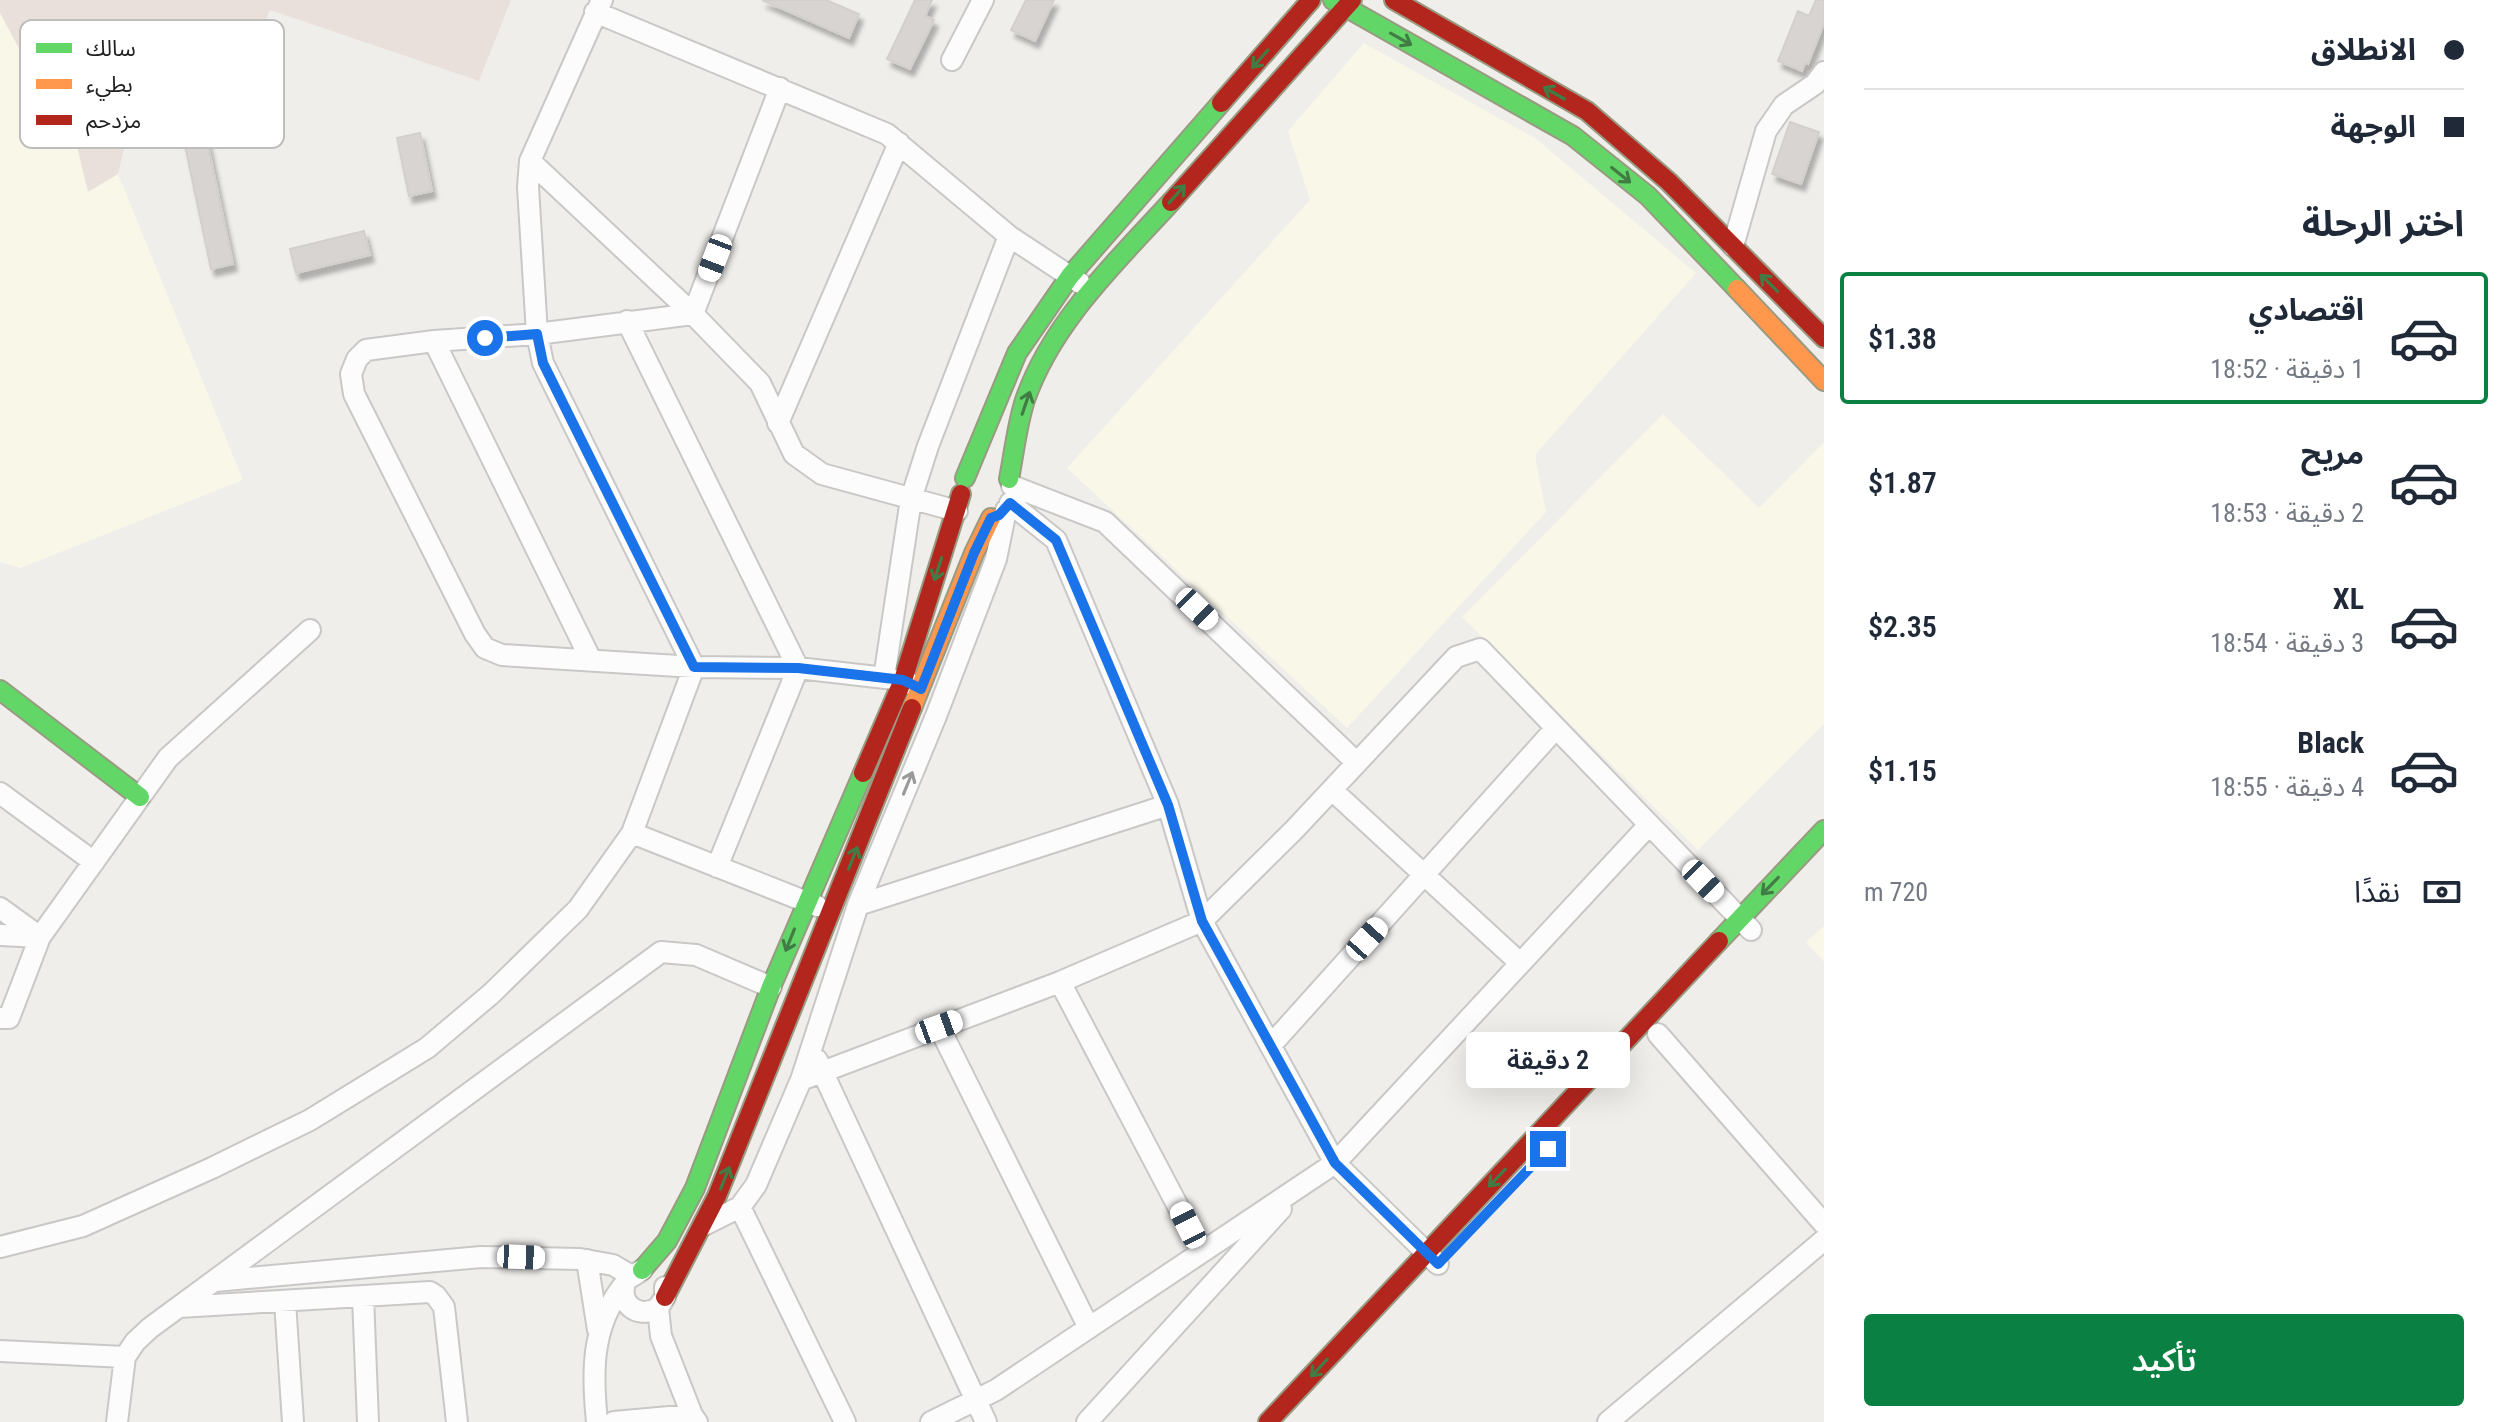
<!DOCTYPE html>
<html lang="ar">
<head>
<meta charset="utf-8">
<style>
  body { margin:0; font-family:"Roboto Condensed","Noto Sans Arabic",sans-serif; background:#f6f6f7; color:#1f2937; direction:rtl; height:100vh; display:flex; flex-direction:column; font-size:30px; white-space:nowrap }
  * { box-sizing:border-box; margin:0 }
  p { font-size:26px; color:#747a83 }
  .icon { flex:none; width:44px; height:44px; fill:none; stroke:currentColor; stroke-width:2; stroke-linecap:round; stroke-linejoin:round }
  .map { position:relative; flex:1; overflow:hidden; direction:ltr }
  .panel { display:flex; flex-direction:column; background:#fff; width:680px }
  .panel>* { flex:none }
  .top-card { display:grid; align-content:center; height:176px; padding:0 40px; background:#fff }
  .end { position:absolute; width:36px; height:36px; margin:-18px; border:10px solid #1a73e8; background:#fff; box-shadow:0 0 0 4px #fff }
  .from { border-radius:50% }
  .bubble { position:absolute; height:56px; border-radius:8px; background:#fff; box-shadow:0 8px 32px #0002; font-size:26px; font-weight:600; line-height:56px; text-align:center; direction:rtl }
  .car { position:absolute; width:24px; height:48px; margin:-24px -12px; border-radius:10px; box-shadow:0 0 6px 2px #0007; background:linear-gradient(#fff 24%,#345 0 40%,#fff 0 76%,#345 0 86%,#fff 0) }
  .top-card b { display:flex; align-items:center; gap:28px; height:76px; font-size:30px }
  .top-card b+b { border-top:2px solid #e0e1e3 }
  .top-card i { width:20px; height:20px; background:#1f2937 }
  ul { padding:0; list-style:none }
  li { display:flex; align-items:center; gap:24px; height:132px; margin:0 16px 12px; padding:0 24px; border:4px solid transparent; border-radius:8px }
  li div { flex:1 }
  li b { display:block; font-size:30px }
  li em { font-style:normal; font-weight:600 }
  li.selected { border-color:#0b8043 }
  li>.icon { width:72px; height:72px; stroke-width:1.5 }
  h2 { padding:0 40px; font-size:36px; line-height:96px }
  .pay { display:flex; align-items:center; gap:20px; height:88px; padding:0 40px; font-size:30px }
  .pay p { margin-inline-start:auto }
  .button { display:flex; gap:16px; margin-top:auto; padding:16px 40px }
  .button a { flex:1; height:92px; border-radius:8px; background:#0b8043; color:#fff; font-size:32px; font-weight:600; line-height:92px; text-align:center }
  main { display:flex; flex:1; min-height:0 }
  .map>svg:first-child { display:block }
  .education { fill:#f8f7e8 }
  .military { fill:#eae0db }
  .building { fill:#d7d4d2; stroke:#d3d0cc; stroke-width:2; filter:url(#shadow) }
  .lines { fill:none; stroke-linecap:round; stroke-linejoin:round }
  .street-casing { stroke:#c9c8c7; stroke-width:24 }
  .fast-casing { stroke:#999a82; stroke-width:22 }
  .slow-casing { stroke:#999a82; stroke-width:22 }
  .jam-casing { stroke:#999a82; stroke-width:22 }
  .street { stroke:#fdfcfc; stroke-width:20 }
  .fast { stroke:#63d668; stroke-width:18 }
  .slow { stroke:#ff974d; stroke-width:18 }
  .jam { stroke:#b3261e; stroke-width:18 }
  .oneway { stroke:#427c45 }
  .oneway2 { stroke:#9a9a9a }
  .route { stroke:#1a73e8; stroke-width:10 }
  .key { fill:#fff; stroke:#bdbdbd; stroke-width:2 }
  .key-label { font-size:22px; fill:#222 }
</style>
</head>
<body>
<main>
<section class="panel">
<div class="top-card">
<b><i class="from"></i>الانطلاق</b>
<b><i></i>الوجهة</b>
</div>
<h2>اختر الرحلة</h2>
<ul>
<li class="selected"><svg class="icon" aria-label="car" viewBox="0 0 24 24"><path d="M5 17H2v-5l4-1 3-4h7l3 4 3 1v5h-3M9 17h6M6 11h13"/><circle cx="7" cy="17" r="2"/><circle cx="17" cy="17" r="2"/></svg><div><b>اقتصادي</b><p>1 دقيقة · 18:52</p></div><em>$1.38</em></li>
<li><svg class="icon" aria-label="car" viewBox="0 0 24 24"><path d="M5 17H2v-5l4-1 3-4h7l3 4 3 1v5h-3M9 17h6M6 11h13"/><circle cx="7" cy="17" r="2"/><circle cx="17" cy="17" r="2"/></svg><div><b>مريح</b><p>2 دقيقة · 18:53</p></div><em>$1.87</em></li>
<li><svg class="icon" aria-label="car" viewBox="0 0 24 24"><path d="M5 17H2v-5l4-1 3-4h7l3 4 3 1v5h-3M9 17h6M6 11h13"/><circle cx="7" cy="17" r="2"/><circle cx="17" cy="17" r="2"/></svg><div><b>XL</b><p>3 دقيقة · 18:54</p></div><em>$2.35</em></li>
<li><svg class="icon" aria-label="car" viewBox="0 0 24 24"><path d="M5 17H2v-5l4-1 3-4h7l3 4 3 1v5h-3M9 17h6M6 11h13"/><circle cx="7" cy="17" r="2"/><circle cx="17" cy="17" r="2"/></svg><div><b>Black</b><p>4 دقيقة · 18:55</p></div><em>$1.15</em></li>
</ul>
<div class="pay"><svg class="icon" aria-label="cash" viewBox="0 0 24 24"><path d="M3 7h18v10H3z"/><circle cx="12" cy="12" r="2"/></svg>نقدًا<p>720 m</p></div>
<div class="button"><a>تأكيد</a></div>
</section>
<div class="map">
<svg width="1824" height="1422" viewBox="0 0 1824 1422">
  <defs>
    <filter id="shadow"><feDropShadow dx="4" dy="7" stdDeviation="2" flood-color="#0004"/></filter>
  </defs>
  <rect width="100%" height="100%" fill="#f0eeeb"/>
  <path class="education" d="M0 13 28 65 75 138 88 191 118 174 243 480 20 568 0 562Z
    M1364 43 1535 138 1696 273 1535 455 1546 512 1347 728 1067 468 1310 200 1288 131Z
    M1663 414 1759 508 1824 442V724L1698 850 1462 617Z
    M1824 926V962L1806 942Z"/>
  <path class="military" d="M0 0H511L479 81 270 10 253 47 199 51 197 79 141 78 118 174 88 192 75 138 28 65 0 13Z"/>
  <path class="building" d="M762 0H826L859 14 849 38Z
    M915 0H932L925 16 934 20 910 69 887 59Z
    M1026 0H1054L1035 41 1011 30Z
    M1816 0H1824V23L1808 64 1805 63 1802 71 1778 61 1798 11 1809 16Z
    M200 108 233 264 211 269 178 112Z
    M1790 122 1819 132 1801 184 1772 174Z
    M420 133 432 191 409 196 397 138Z
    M364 231 370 255 296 273 290 249Z"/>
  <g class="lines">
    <g class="street-casing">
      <path id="street" d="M595 12 887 134 1009 236 1080 283
        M952 60 983 0
        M780 88 693 314 537 334 434 341 366 350 357 359 351 374 354 394 475 634 485 648 502 655 694 667 798 668 903 680 911 684
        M530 161 693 314 760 383 794 454 822 474 957 511
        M1733 246 1766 131 1784 105 1815 84 1824 72
        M627 321 798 668 717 867
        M434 341 591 660
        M778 423 899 143
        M1012 486 1105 522 1357 763
        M1010 503 1056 540 1168 805 1202 921 1335 1163 1438 1264
        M884 678 911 499 928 446 1009 236
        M1332 790 1520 963
        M0 793 94 862
        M632 833 817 906
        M858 905 1168 805
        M0 908 40 937
        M0 935 40 937
        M1060 982 1202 1252
        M0 1018H9L40 937 168 758 310 630
        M939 1027 1089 1328
        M1658 1034 1824 1224
        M1271 1045 1556 728
        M817 1060 986 1422
        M801 1080 1060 982 1202 921 1294 830 1456 657 1480 649 1751 930
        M740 1207 845 1422
        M704 1225 740 1207 756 1185 801 1080 858 905 936 716 996 559 1006 510
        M0 1247 83 1226 212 1168 310 1120 427 1048 491 994 578 909 632 833 694 667 543 363 537 334 528 187 530 161 602 0
        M587 1260 598 1330
        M642 1270 626 1280C617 1302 636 1320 658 1308
        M215 1281 481 1257 580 1259 613 1265 630 1275
        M665 1287V1297L658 1308 661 1336 692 1415 697 1422
        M363 1297 368 1422
        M285 1302 293 1422
        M179 1307 430 1292 436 1296 444 1307 457 1422
        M0 1351 125 1357
        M117 1422 125 1357 135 1342 150 1328 661 952 696 955 771 987
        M597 1422C592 1373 591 1327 623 1286
        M614 1422 692 1415
        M931 1422 996 1390 1335 1163 1649 825
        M1087 1422 1281 1209
        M1608 1422 1824 1240"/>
    </g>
    <g class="fast-casing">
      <path id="fast" d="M1333 0 1573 136 1648 196 1737 289
        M965 478 1017 353 1070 276 1221 103
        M1009 479C1014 453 1017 425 1025 400 1052 322 1117 261 1171 202
        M0 690 140 797
        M1719 941 1824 830
        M642 1270 667 1241 695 1188 771 987 863 773"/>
    </g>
    <g class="slow-casing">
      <path id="slow" d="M1737 289 1824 381
        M912 708 974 553 991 518"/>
    </g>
    <g class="jam-casing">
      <path id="jam" d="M1394 0 1587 111 1669 182 1824 338
        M1221 103 1311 0
        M1171 202 1352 0
        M863 773 903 680 961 494
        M665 1297 717 1196 912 708
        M1268 1422 1719 941"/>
    </g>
    <use href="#street" class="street"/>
    <use href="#fast" class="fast"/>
    <use href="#slow" class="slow"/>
    <use href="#jam" class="jam"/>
  </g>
  <defs><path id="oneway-shaft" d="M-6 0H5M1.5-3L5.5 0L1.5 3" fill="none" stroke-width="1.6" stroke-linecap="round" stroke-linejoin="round" transform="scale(2)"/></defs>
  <g class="oneway">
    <use href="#oneway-shaft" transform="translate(1401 39) rotate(29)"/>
    <use href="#oneway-shaft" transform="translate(1260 59) rotate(131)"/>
    <use href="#oneway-shaft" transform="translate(1554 93) rotate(-150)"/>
    <use href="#oneway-shaft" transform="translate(1621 175) rotate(39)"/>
    <use href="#oneway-shaft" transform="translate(1177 194) rotate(-48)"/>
    <use href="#oneway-shaft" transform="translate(1769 283) rotate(-135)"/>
    <use href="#oneway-shaft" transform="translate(1026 403) rotate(-71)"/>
    <use href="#oneway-shaft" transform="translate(938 569) rotate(108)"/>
    <use href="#oneway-shaft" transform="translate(853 858) rotate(-68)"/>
    <use href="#oneway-shaft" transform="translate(1770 886) rotate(134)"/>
    <use href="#oneway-shaft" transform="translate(790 940) rotate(112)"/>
    <use href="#oneway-shaft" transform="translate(725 1178) rotate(-68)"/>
    <use href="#oneway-shaft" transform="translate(1497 1178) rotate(133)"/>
    <use href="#oneway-shaft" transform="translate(1319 1368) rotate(133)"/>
  </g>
  <use class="oneway2" href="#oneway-shaft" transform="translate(908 783) rotate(-68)"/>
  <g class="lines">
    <path class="route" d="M485 338 537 334 543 363 694 667 798 668 903 680 921 689 974 553 991 518 999 515 1010 503 1056 540 1168 805 1202 921 1335 1163 1438 1264 1548 1149"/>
  </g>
  <rect x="20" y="20" width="264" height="128" rx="12" class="key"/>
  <rect x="36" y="43" width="36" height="10" fill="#63d668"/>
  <rect x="36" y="79" width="36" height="10" fill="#ff974d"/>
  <rect x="36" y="115" width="36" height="10" fill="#b3261e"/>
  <g class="key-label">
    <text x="86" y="56">سالك</text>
    <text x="86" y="92">بطيء</text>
    <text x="86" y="128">مزدحم</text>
  </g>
</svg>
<i class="end from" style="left:485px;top:338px"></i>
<i class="end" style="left:1548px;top:1149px"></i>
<div class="bubble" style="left:1466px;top:1032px;width:164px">2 دقيقة</div>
<i class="car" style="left:715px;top:258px;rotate:201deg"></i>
<i class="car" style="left:1197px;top:609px;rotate:134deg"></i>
<i class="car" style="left:1703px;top:881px;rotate:136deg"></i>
<i class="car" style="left:1367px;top:939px;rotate:42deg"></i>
<i class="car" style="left:939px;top:1027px;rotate:70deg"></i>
<i class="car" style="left:1188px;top:1225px;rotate:333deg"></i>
<i class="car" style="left:521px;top:1257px;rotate:92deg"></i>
</div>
</main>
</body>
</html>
